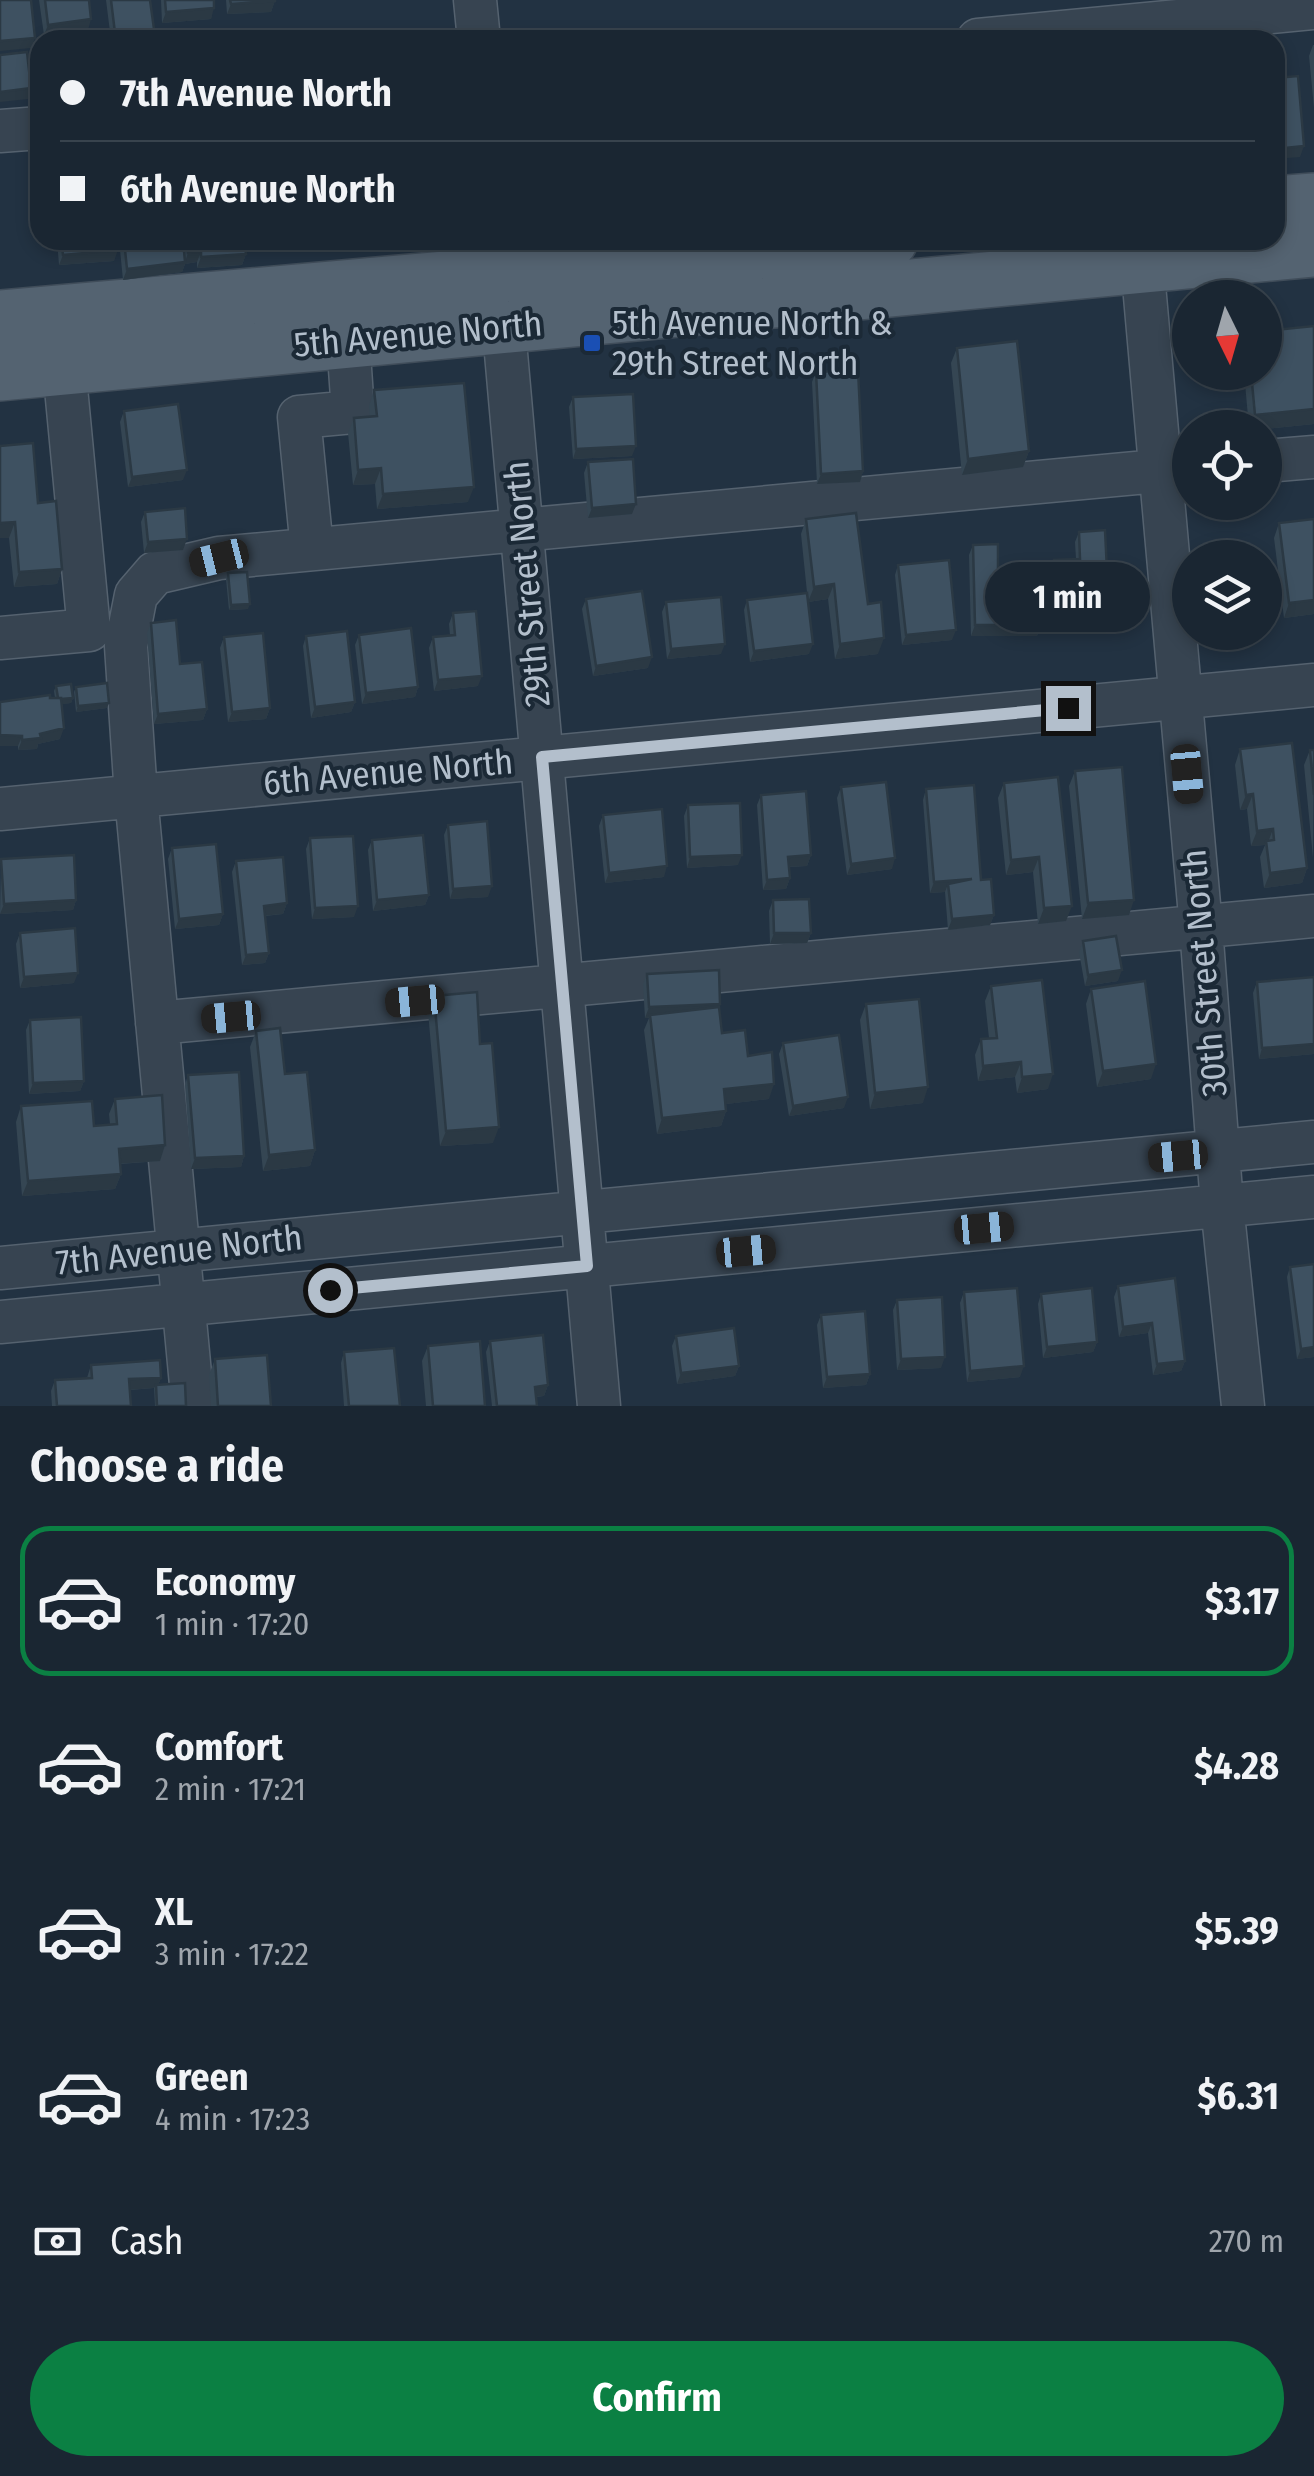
<!DOCTYPE html>
<html lang="en">
<head>
<meta charset="utf-8">
<style>
  body { margin:0; font-family:"Fira Sans Condensed",sans-serif; background:#232e3a; color:#f1f3f6; height:100vh; display:flex; flex-direction:column; font-size:38px; white-space:nowrap }
  * { box-sizing:border-box; margin:0 }
  p { font-size:32px; color:#9fa5ac }
  .icon { flex:none; width:55px; height:55px; fill:none; stroke:currentColor; stroke-width:2; stroke-linecap:round; stroke-linejoin:round }
  .map { position:relative; height:1406px; overflow:hidden }
  .sheet { display:flex; flex-direction:column; background:#1a2632; flex:1 }
  .sheet>* { flex:none }
  .banner { position:absolute; left:30px; top:30px; width:1255px; height:220px; border-radius:30px; box-shadow:0 5px 15px #0003,0 0 0 2px #38434d; display:grid; align-content:center; height:220px; padding:0 30px; background:#1a2632 }
  .needle { width:65px; rotate:175deg }
  .buttons { position:absolute; left:1172px; top:280px; display:grid; gap:20px }
  .buttons a { display:grid; place-items:center; width:110px; height:110px; border-radius:50%; background:#1a2632; box-shadow:0 5px 15px #0003,0 0 0 2px #38434d; font-size:50px }
  .end { position:absolute; width:45px; height:45px; margin:-22px; border:12px solid #b3bfcc; background:#111; box-shadow:0 0 0 5px #111 }
  .from { border-radius:50% }
  .bubble { position:absolute; height:70px; border-radius:35px; background:#1a2632; box-shadow:0 5px 15px #0003,0 0 0 2px #38434d; font-size:32px; font-weight:700; line-height:70px; text-align:center }
  .car { position:absolute; width:30px; height:60px; margin:-30px -15px; border-radius:12px; box-shadow:0 0 8px 2px #0007; background:linear-gradient(#222 24%,#8ab4d8 0 40%,#222 0 76%,#8ab4d8 0 86%,#222 0) }
  .banner b { display:flex; align-items:center; gap:35px; height:95px; font-size:38px }
  .banner b+b { border-top:2px solid #38434d }
  .banner i { width:25px; height:25px; background:#f1f3f6 }
  ul { padding:0; list-style:none }
  li { display:flex; align-items:center; gap:30px; height:150px; margin:0 20px 15px; padding:0 10px; border:5px solid transparent; border-radius:30px }
  li div { flex:1 }
  li b { display:block; font-size:38px }
  li em { font-style:normal; font-weight:700 }
  li.active { border-color:#0b8043 }
  li>.icon { width:90px; height:90px; stroke-width:1.5 }
  h2 { padding:0 30px; font-size:45px; line-height:120px }
  .pay { display:flex; align-items:center; gap:25px; height:110px; padding:0 30px; font-size:38px }
  .pay p { margin-inline-start:auto }
  .cta { display:flex; gap:20px; margin-top:auto; padding:20px 30px }
  .cta a { flex:1; height:115px; border-radius:60px; background:#0b8043; color:#fff; font-size:40px; font-weight:700; line-height:115px; text-align:center }
  .map>svg:first-child { display:block }
  .lines { fill:none; stroke-linecap:round; stroke-linejoin:round }
  .minor-casing { stroke:#55626f; stroke-width:45 }
  .major-casing { stroke:#404d5a; stroke-width:58 }
  .minor { stroke:#374451; stroke-width:42 }
  .major { stroke:#546371; stroke-width:55 }
  .wall { fill:#354653 }
  .shaded-wall { fill:#2b3944 }
  .building { fill:#3e5161; stroke:#2b3944; stroke-width:2.5 }
  .route { stroke:#b3bfcc; stroke-width:12 }
  .transit-dot { fill:#1a4fb4; stroke:#1b2936; stroke-width:4 }
  .labels { text-anchor:middle; dominant-baseline:central; stroke-width:8; stroke-linejoin:round; paint-order:stroke }
  .poi-label { font-size:35px; fill:#b3bfcc; stroke:#1b2936; text-anchor:start }
  .street-label { font-size:35px; fill:#b3bfcc; stroke:#1b2936 }
</style>
</head>
<body>
<div class="map">
<svg width="1314" height="1406" viewBox="0 0 1314 1406">
  <rect width="100%" height="100%" fill="#223242"/>
  <g class="lines">
    <g class="minor-casing">
      <path id="minor" d="M475 0 479 40
        M978 40 1314 8
        M0 131 40 128
        M496 240 599 1406
        M1140 240 1201 927 1222 1205 1243 1406
        M1265 461 1314 457
        M312 549 299 417 353 412 348 340
        M0 638 89 630 64 367
        M0 809 1314 685
        M157 1023 1314 916
        M0 1268 1314 1142
        M0 1322 1314 1197
        M193 1406 136 796 126 646 136 595 155 573 219 558 1190 468"/>
    </g>
    <g class="major-casing">
      <path id="major" d="M1275 204 1314 201
        M0 318 890 240
        M0 373 1314 249"/>
    </g>
    <use href="#minor" class="minor"/>
    <use href="#major" class="major"/>
  </g>
  <path class="wall" d="M39 0H89L88 30 44 35Z
    M106 0H150L154 29 150 39 111 40Z
    M161 0H214L211 19 162 23Z
    M226 0H275L271 12 227 14Z
    M1313 45H1314V108L1309 56Z
    M57 240H117L114 261 59 265Z
    M124 240H244L246 254 242 265 197 268V262L185 264 182 272 123 280 120 250Z
    M957 348 1029 451 1023 467 962 475 951 363Z
    M816 372 863 471 860 482 817 484 812 382Z
    M1244 372H1265L1314 424 1265 429V428H1249Z
    M374 390 468 502 377 509 375 484 353 485 348 433 354 418 370 417 369 406Z
    M573 397 632 456 573 459 569 407Z
    M124 411 183 480 128 487 120 422Z
    M0 446 38 503 62 569 57 584 14 587 9 538H0Z
    M588 462 632 514 588 518 584 473Z
    M1215 502H1258L1259 504 1255 515 1216 518Z
    M145 512 183 550 144 553 141 522Z
    M806 519 878 654 835 659 828 599 808 602 801 534Z
    M1314 519V614L1284 618 1274 538 1279 523Z
    M1079 532 1105 622 1053 625 1050 570 1054 560 1076 559 1075 542Z
    M973 545 1041 625 1037 636H971L969 555Z
    M898 565 952 640 902 645 895 575Z
    M228 573 248 609 229 610 226 579Z
    M586 599 648 668 593 676 582 609Z
    M747 600 809 654 750 662 744 610Z
    M666 602 721 654 667 659 662 612Z
    M453 613 478 686 434 691 429 648 433 637 450 635 449 624Z
    M151 623 180 664 207 709 203 720 154 724 147 633Z
    M359 635 418 687 415 697 362 704 355 645Z
    M306 636 355 702 351 712 311 718 303 646Z
    M224 637 270 708 266 719 228 722 220 648Z
    M56 686 73 698 71 703 61 704 60 739 38 744 37 749 18 750V746H0L50 698H55L54 691Z
    M76 687 107 708 76 712 74 692Z
    M1240 749 1307 868 1302 883 1264 888 1260 857 1265 845 1251 846 1247 809 1240 810 1235 765Z
    M1310 750H1314L1313 858 1304 765Z
    M1075 771 1129 915 1082 919 1069 786Z
    M1058 777 1066 921 1038 924 1033 872 1006 875 998 798 1004 783Z
    M841 787 892 869 847 875 837 798Z
    M926 789 981 880 994 915 990 925 948 930 945 892 930 893 923 800Z
    M761 795 811 855 807 866 789 867 790 878 786 889 763 890 757 805Z
    M688 805 738 865 687 868 684 816Z
    M603 815 664 877 605 883 599 826Z
    M448 825 488 897 450 899 444 835Z
    M310 838 354 917 312 919 306 849Z
    M372 840 429 895 425 905 373 911 368 850Z
    M172 848 223 914 219 925 175 929 168 859Z
    M1 859 76 900 73 910 0 914Z
    M236 861 287 903 283 914 265 916 269 953 265 963 242 965 232 872Z
    M773 900 811 933 807 943 770 944 769 911Z
    M20 933 74 983 20 988 16 944Z
    M1083 941 1118 981 1085 986 1079 952Z
    M647 974 719 1007 722 1033 748 1056 769 1099 726 1104V1111L721 1126 657 1134 644 1030 649 1018H645L643 984Z
    M1314 977V1054L1259 1059 1253 993 1257 982Z
    M991 986 1048 1089 1017 1093 1015 1077 978 1081 975 1055 981 1039 989 1038 985 1001Z
    M1091 989 1151 1079 1097 1087 1086 1004Z
    M434 996 480 1044 493 1143 440 1146 428 1012Z
    M866 1004 923 1103 870 1109 860 1020Z
    M30 1020 84 1081 80 1091 29 1094 26 1030Z
    M256 1031 285 1074 315 1150 310 1166 263 1171 250 1047Z
    M783 1043 844 1108 789 1116 779 1054Z
    M188 1075 244 1156 241 1167 191 1169 185 1085Z
    M115 1099 165 1145 160 1161 120 1164 121 1174 115 1189 22 1196 16 1122 21 1106 94 1126 110 1124 109 1114Z
    M1290 1267 1314 1357 1297 1359 1287 1277Z
    M1118 1286 1185 1361 1181 1371 1153 1375 1148 1333 1119 1337 1114 1297Z
    M964 1292 1020 1377 967 1382 960 1303Z
    M1041 1294 1097 1342 1093 1352 1043 1358 1038 1304Z
    M897 1300 941 1368 897 1370 893 1310Z
    M821 1315 870 1374 866 1385 823 1388 817 1325Z
    M676 1336 739 1366 735 1376 677 1384 672 1346Z
    M490 1341 548 1385 544 1396 536 1397 537 1406H492L486 1352Z
    M428 1346 485 1406H426L422 1361Z
    M344 1352 400 1406H344L341 1363Z
    M215 1359 271 1406H211L209 1375Z
    M91 1365 161 1378 158 1385 186 1406H155L154 1388 130 1390 131 1406H52L51 1391 55 1380 87 1378Z"/>
  <path class="shaded-wall" d="M275 1 271 12 227 14 231 4Z
    M214 8 211 19 162 23 166 12Z
    M91 19 88 30 44 35 48 25Z
    M154 29 150 39 113 40 115 33Z
    M35 38 31 48 0 51V41Z
    M31 88 28 99 0 102V92Z
    M1304 146 1300 157 1275 159V149Z
    M118 250 114 261 59 265 63 255Z
    M201 252 197 262 185 264 182 272 123 280 127 269 185 262 188 253Z
    M246 254 242 265 197 268 201 257Z
    M1314 409V424L1265 429V428H1251L1255 415Z
    M636 446 632 456 573 459 576 449Z
    M1029 451 1023 467 962 475 968 459Z
    M381 468 375 484 353 485 358 470Z
    M187 470 183 480 128 487 132 477Z
    M863 471 860 482 817 484 821 474Z
    M474 487 468 502 377 509 383 494Z
    M636 504 632 514 588 518 592 508Z
    M1259 504 1255 515 1216 518 1220 508Z
    M15 522 9 538H0V523Z
    M187 539 183 550 144 553 148 542Z
    M62 569 57 584 14 587 19 572Z
    M834 584 828 599 808 602 814 587Z
    M1314 600V614L1284 618 1289 603Z
    M250 604 248 609 229 610 231 605Z
    M1109 611 1105 622 1053 625 1056 614Z
    M975 625H1041L1037 636H971Z
    M956 630 952 640 902 645 906 635Z
    M884 638 878 654 835 659 840 644Z
    M725 644 721 654 667 659 671 649Z
    M813 644 809 654 750 662 754 651Z
    M652 657 648 668 593 676 596 666Z
    M482 676 478 686 434 691 438 680Z
    M418 687 415 697 362 704 366 693Z
    M73 698 71 703 56 705 58 700Z
    M355 702 351 712 311 718 315 707Z
    M109 703 107 708 76 712 78 706Z
    M270 708 266 719 228 722 232 712Z
    M207 709 203 720 154 724 158 714Z
    M64 728 60 739 38 744 37 749 18 750 22 740Z
    M0 735 22 736 18 746H0Z
    M1253 794 1247 809 1240 810 1246 795Z
    M1273 829 1267 845 1266 841 1265 845 1251 846 1257 831Z
    M742 855 738 865 687 868 690 857Z
    M811 855 807 866 784 867 788 857Z
    M1039 857 1033 872 1006 875 1011 860Z
    M895 858 892 869 847 875 851 864Z
    M667 866 664 877 605 883 609 873Z
    M1307 868 1302 883 1264 888 1270 873Z
    M790 878 786 889 763 890 767 880Z
    M972 879 948 884 945 892 930 893 934 882Z
    M492 886 488 897 450 899 453 889Z
    M429 895 425 905 373 911 377 900Z
    M76 900 73 910 0 914 4 904Z
    M1134 900 1129 915 1082 919 1088 903Z
    M287 903 283 914 260 916 264 906Z
    M358 906 354 917 312 919 315 908Z
    M1072 906 1066 921 1038 924 1044 908Z
    M223 914 219 925 175 929 179 919Z
    M994 915 990 925 948 930 952 919Z
    M774 933H811L807 943 770 944Z
    M269 953 265 963 242 965 246 955Z
    M1122 970 1118 981 1085 986 1088 975Z
    M78 973 74 983 20 988 24 977Z
    M720 1004 717 1014 645 1018 649 1007Z
    M1314 1044V1054L1259 1059 1262 1048Z
    M1021 1062 1015 1077 978 1081 983 1066Z
    M1156 1064 1151 1079 1097 1087 1103 1071Z
    M1053 1074 1048 1089 1017 1093 1022 1077Z
    M84 1081 80 1091 29 1094 33 1083Z
    M774 1084 769 1099 718 1105 724 1089Z
    M928 1087 923 1103 870 1109 875 1093Z
    M848 1097 844 1108 789 1116 793 1106Z
    M726 1111 721 1126 657 1134 662 1118Z
    M499 1127 493 1143 440 1146 446 1131Z
    M165 1145 160 1161 113 1164 119 1149Z
    M315 1150 310 1166 263 1171 269 1155Z
    M244 1156 241 1167 191 1169 195 1158Z
    M121 1174 115 1189 22 1196 28 1181Z
    M1152 1323 1148 1333 1119 1337 1123 1327Z
    M1097 1342 1093 1352 1043 1358 1047 1347Z
    M1314 1347V1357L1297 1359 1301 1349Z
    M945 1357 941 1368 897 1370 901 1359Z
    M1185 1361 1181 1371 1153 1375 1157 1364Z
    M739 1366 735 1376 677 1384 681 1373Z
    M1024 1366 1020 1377 967 1382 970 1371Z
    M870 1374 866 1385 823 1388 827 1377Z
    M161 1378 157 1388 156 1385 154 1388 126 1390 129 1379Z
    M548 1385 544 1396 531 1397 535 1387Z"/>
  <path class="building" d="M0 0H31L35 38 0 41Z
    M45 0H89L91 19 48 25Z
    M111 0H150L154 29 115 33Z
    M165 0H214V8L166 12Z
    M230 0H275V1L231 4Z
    M27 52 31 88 0 92V55Z
    M1298 76 1304 146 1275 149V78Z
    M61 240H117L118 250 63 255Z
    M124 240H183L185 262 127 269Z
    M187 240H244L246 254 201 257V252L188 253Z
    M1314 326V409L1255 415 1251 372H1265V331Z
    M1017 341 1029 451 968 459 957 348Z
    M858 370 863 471 821 474 816 372Z
    M464 383 474 487 383 494 381 468 358 470 354 418 377 416 374 390Z
    M633 394 636 446 576 449 573 397Z
    M178 404 187 470 132 477 124 411Z
    M33 443 38 503 56 501 62 569 19 572 15 522 0 523V446Z
    M633 459 636 504 592 508 588 462Z
    M1219 502H1258L1259 504 1220 508Z
    M185 508 187 539 148 542 145 512Z
    M856 513 868 604 881 602 884 638 840 644 834 584 814 587 806 519Z
    M1314 519V600L1289 603 1279 523Z
    M1105 530 1109 611 1056 614 1054 560 1080 559 1079 532Z
    M998 544V573H1040L1041 625H975L973 545Z
    M949 560 956 630 906 635 898 565Z
    M247 572 250 604 231 605 228 573Z
    M642 591 652 657 596 666 586 599Z
    M807 593 813 644 754 651 747 600Z
    M721 597 725 644 671 649 666 602Z
    M476 611 482 676 438 680 433 637 455 635 453 613Z
    M176 620 180 664 202 662 207 709 158 714 151 623Z
    M411 628 418 687 366 693 359 635Z
    M347 631 355 702 315 707 306 636Z
    M263 633 270 708 232 712 224 637Z
    M107 683 109 703 78 706 76 687Z
    M71 684 73 698 61 699V698H58L56 686Z
    M50 695V698H61L64 728 40 734 41 738 22 740V736L0 735V702Z
    M1292 743 1307 868 1270 873 1266 841 1274 840 1273 829 1257 831 1253 794 1246 795 1240 749Z
    M1310 750H1314V795Z
    M1122 767 1134 900 1088 903 1075 771Z
    M1058 777 1072 906 1044 908 1039 857 1011 860 1004 783Z
    M886 782 895 858 851 864 841 787Z
    M974 785 981 880 991 879 994 915 952 919 948 884 972 879 934 882 926 789Z
    M806 791 811 855 788 857 790 878 767 880 761 795Z
    M740 803 742 855 690 857 688 805Z
    M662 809 667 866 609 873 603 815Z
    M487 821 492 886 453 889 448 825Z
    M423 835 429 895 377 900 372 840Z
    M353 836 358 906 315 908 310 838Z
    M216 844 223 914 179 919 172 848Z
    M74 855 76 900 4 904 1 859Z
    M283 857 287 903 264 906 269 953 246 955 236 861Z
    M809 899 811 933H774L773 900Z
    M75 928 78 973 24 977 20 933Z
    M1116 936 1122 970 1088 975 1083 941Z
    M719 970 720 1004 649 1007 647 974Z
    M1314 977V1044L1262 1048 1257 982Z
    M1042 980 1053 1074 1022 1077 1021 1062 983 1066 981 1039 997 1038 991 986Z
    M1145 981 1156 1064 1103 1071 1091 989Z
    M477 992 480 1044 492 1043 499 1127 446 1131 434 996Z
    M919 999 928 1087 875 1093 866 1004Z
    M719 1007 722 1033 745 1030 748 1056 772 1052 774 1084 724 1089 726 1111 662 1118 650 1015Z
    M81 1017 84 1081 33 1083 30 1020Z
    M280 1028 285 1074 307 1072 315 1150 269 1155 256 1031Z
    M839 1035 848 1097 793 1106 783 1043Z
    M239 1072 244 1156 195 1158 188 1075Z
    M162 1095 165 1145 119 1149 121 1174 28 1181 21 1106 92 1101 94 1126 117 1124 115 1099Z
    M1314 1264V1347L1301 1349 1290 1267Z
    M1175 1278 1185 1361 1157 1364 1152 1323 1123 1327 1118 1286Z
    M1017 1288 1024 1366 970 1371 964 1292Z
    M1092 1288 1097 1342 1047 1347 1041 1294Z
    M942 1297 945 1357 901 1359 897 1300Z
    M865 1311 870 1374 827 1377 821 1315Z
    M734 1328 739 1366 681 1373 676 1336Z
    M543 1335 548 1385 535 1387 537 1406H497L490 1341Z
    M480 1341 485 1406H433L428 1346Z
    M394 1348 400 1406H349L344 1352Z
    M267 1355 271 1406H218L215 1359Z
    M160 1360 161 1378 129 1379 131 1406H57L55 1380 92 1378 91 1365Z
    M185 1383 186 1406H157L156 1385Z"/>
  <g class="lines">
    <path class="route" d="M330 1290 587 1266 542 757 1068 708"/>
  </g>
  <rect class="transit-dot" x="582" y="333" width="20" height="20" rx="5"/>
  <g class="labels">
    <g class="poi-label">
      <text x="612" y="323">5th Avenue North &amp;<tspan x="612" dy="40">29th Street North</tspan></text>
    </g>
    <g class="street-label">
      <text transform="translate(418 334) rotate(-5)">5th Avenue North</text>
      <text transform="translate(527 584) rotate(-95)">29th Street North</text>
      <text transform="translate(388 772) rotate(-5)">6th Avenue North</text>
      <text transform="translate(1204 973) rotate(-95)">30th Street North</text>
      <text transform="translate(179 1250) rotate(-6)">7th Avenue North</text>
    </g>
  </g>
</svg>
<div class="buttons">
<a><svg class="needle" viewBox="-14 -14 28 28"><path d="M0-13l5 13h-10z" fill="#e53935"/><path d="M0 13l5-13h-10z" fill="#9fa5ac"/></svg></a>
<a><svg class="icon" aria-label="locate" viewBox="0 0 24 24"><circle cx="12" cy="12" r="6"/><path d="M12 2v4M12 18v4M2 12h4M18 12h4"/></svg></a>
<a><svg class="icon" aria-label="layers" viewBox="0 0 24 24"><path d="M12 4l9 5-9 5-9-5zM3 14l9 5 9-5"/></svg></a>
</div>
<i class="end from" style="left:330px;top:1290px"></i>
<i class="end" style="left:1068px;top:708px"></i>
<div class="bubble" style="left:985px;top:562px;width:165px">1 min</div>
<i class="car" style="left:219px;top:558px;rotate:256deg"></i>
<i class="car" style="left:1187px;top:774px;rotate:175deg"></i>
<i class="car" style="left:415px;top:1001px;rotate:265deg"></i>
<i class="car" style="left:231px;top:1017px;rotate:265deg"></i>
<i class="car" style="left:1178px;top:1156px;rotate:265deg"></i>
<i class="car" style="left:984px;top:1228px;rotate:85deg"></i>
<i class="car" style="left:746px;top:1251px;rotate:85deg"></i>
<div class="banner">
<b><i class="from"></i>7th Avenue North</b>
<b><i></i>6th Avenue North</b>
</div>
</div>
<section class="sheet">
<h2>Choose a ride</h2>
<ul>
<li class="active"><svg class="icon" aria-label="car" viewBox="0 0 24 24"><path d="M5 17H2v-5l4-1 3-4h7l3 4 3 1v5h-3M9 17h6M6 11h13"/><circle cx="7" cy="17" r="2"/><circle cx="17" cy="17" r="2"/></svg><div><b>Economy</b><p>1 min · 17:20</p></div><em>$3.17</em></li>
<li><svg class="icon" aria-label="car" viewBox="0 0 24 24"><path d="M5 17H2v-5l4-1 3-4h7l3 4 3 1v5h-3M9 17h6M6 11h13"/><circle cx="7" cy="17" r="2"/><circle cx="17" cy="17" r="2"/></svg><div><b>Comfort</b><p>2 min · 17:21</p></div><em>$4.28</em></li>
<li><svg class="icon" aria-label="car" viewBox="0 0 24 24"><path d="M5 17H2v-5l4-1 3-4h7l3 4 3 1v5h-3M9 17h6M6 11h13"/><circle cx="7" cy="17" r="2"/><circle cx="17" cy="17" r="2"/></svg><div><b>XL</b><p>3 min · 17:22</p></div><em>$5.39</em></li>
<li><svg class="icon" aria-label="car" viewBox="0 0 24 24"><path d="M5 17H2v-5l4-1 3-4h7l3 4 3 1v5h-3M9 17h6M6 11h13"/><circle cx="7" cy="17" r="2"/><circle cx="17" cy="17" r="2"/></svg><div><b>Green</b><p>4 min · 17:23</p></div><em>$6.31</em></li>
</ul>
<div class="pay"><svg class="icon" aria-label="cash" viewBox="0 0 24 24"><path d="M3 7h18v10H3z"/><circle cx="12" cy="12" r="2"/></svg>Cash<p>270 m</p></div>
<div class="cta"><a>Confirm</a></div>
</section>
</body>
</html>
